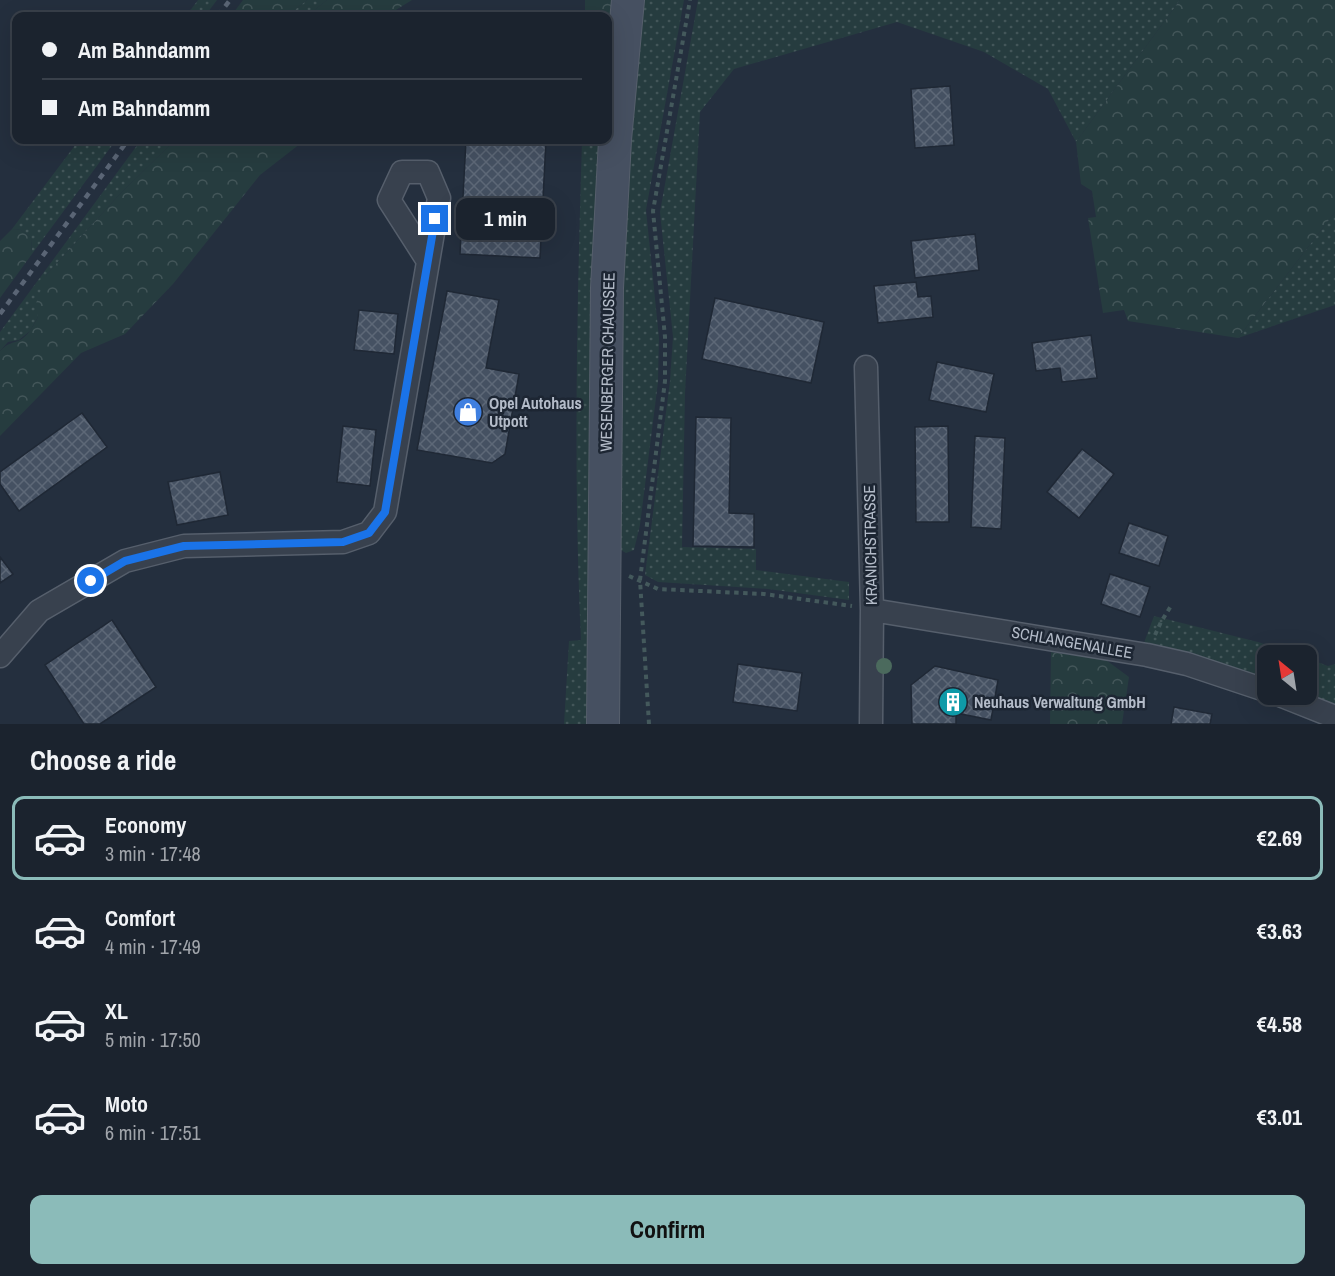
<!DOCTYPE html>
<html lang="en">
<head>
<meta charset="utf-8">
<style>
  body { margin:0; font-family:"Archivo Narrow",sans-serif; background:#282f3a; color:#f1f3f6; height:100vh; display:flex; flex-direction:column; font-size:22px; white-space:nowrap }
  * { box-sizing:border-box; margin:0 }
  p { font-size:20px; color:#a0a4aa }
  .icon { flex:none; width:33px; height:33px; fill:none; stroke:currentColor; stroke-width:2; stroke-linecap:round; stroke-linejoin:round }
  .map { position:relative; height:724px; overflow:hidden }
  .drawer { display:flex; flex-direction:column; background:#1b232e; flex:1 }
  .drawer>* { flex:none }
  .hud { position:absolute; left:12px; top:12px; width:600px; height:132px; border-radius:12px; box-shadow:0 6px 24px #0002,0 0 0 2px #39404a; display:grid; align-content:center; height:132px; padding:0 30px; background:#1b232e }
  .needle { width:39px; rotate:330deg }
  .fabs { position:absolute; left:1257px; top:645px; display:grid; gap:12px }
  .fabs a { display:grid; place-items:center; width:60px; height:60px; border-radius:12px; background:#1b232e; box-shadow:0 6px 24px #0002,0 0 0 2px #39404a; font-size:30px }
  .end { position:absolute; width:27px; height:27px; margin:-14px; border:8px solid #1a73e8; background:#fff; box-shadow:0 0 0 3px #fff }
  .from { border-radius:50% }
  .bubble { position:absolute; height:42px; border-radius:12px; background:#1b232e; box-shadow:0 6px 24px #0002,0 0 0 2px #39404a; font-size:20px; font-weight:800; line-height:42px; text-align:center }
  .hud b { display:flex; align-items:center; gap:21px; height:57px; font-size:22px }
  .hud b+b { border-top:2px solid #39404a }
  .hud i { width:15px; height:15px; background:#f1f3f6 }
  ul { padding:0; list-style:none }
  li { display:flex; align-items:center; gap:18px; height:84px; margin:0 12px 9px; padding:0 18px; border:3px solid transparent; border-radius:12px }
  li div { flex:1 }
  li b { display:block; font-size:22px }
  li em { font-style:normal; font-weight:800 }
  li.current { border-color:#8bbbb9 }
  li>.icon { width:54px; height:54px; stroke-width:1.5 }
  h2 { padding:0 30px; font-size:27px; line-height:72px }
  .primary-button { display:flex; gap:12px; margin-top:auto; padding:12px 30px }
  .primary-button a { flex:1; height:69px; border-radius:12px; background:#8bbbb9; color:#111; font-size:24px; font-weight:800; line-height:69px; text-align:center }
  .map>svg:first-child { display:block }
  .grass { fill:url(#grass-dots) }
  .forest { fill:url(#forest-crowns) }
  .building { fill:url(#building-cross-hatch); stroke:#1f2835; stroke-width:1.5 }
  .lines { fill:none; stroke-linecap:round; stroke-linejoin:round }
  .street-casing { stroke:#565f6c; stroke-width:25 }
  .secondary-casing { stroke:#565f6c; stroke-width:34 }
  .path { stroke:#44595c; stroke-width:4; stroke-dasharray:4.5 4.5; stroke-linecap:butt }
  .street { stroke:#38414e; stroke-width:22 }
  .secondary { stroke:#465061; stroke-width:32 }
  .rail { stroke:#5a6575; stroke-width:4.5; stroke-dasharray:6 6; stroke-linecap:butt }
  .tree { fill:#4b6a5d }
  .route { stroke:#1a73e8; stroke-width:8 }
  .labels { text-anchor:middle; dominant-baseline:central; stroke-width:5; stroke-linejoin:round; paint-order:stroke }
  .street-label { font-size:16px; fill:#b4bcc9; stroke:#1d2633 }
  .poi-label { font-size:16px; font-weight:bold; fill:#b4bcc9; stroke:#1d2633; text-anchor:start }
</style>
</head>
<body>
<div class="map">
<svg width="1335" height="724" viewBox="0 0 1335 724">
  <defs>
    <pattern id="grass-dots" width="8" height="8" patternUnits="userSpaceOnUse" patternTransform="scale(1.5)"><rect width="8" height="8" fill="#263c3f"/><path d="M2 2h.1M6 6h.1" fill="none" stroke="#435659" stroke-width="1.8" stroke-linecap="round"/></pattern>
    <pattern id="forest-crowns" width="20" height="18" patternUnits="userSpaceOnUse" patternTransform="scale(1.5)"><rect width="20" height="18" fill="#263c3f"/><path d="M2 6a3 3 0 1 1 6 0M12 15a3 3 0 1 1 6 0" fill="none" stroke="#435659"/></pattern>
    <pattern id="building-cross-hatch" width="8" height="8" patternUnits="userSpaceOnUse" patternTransform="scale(1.5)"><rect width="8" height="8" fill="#455162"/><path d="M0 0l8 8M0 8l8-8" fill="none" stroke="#5d6877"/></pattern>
  </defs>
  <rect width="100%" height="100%" fill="#242f3e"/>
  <path class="grass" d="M198 0H217L205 16H186Z
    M307 0H327L307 16H287Z
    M641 0H684L646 210 659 338 658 382 640 525 634 550 626 553 617 548 618 409 629 140Z
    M698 0H1180L1076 142 1048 89 984 52 897 22 734 69 700 112 685 394 682 547 756 549V570L849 582V600L768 589 658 582 645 575 670 381 673 337 660 212Z
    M79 140H116L32 254 31 238 21 230 12 229Z
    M141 140H175L119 195 47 274 38 317 30 331 19 340 8 342 0 351V332Z
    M582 140H599L593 290 588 714 587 724H564L569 641 581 640C573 474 577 306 582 140Z
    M1335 212V305L1238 338Z
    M1154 616 1258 642 1298 655 1268 656 1267 684 1142 648Z
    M1307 658 1328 666 1335 664V710L1306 694Z"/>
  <path class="forest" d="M243 0H307L287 16H231Z
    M327 0H412L386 16H307Z
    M585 0H613L612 13 608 21V16H585Z
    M1180 0H1335V212L1238 338 1128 321 1124 310 1103 313 1088 218 1096 217 1092 191 1081 184 1076 142Z
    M175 140H305L260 175 173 284 125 334 81 353 0 436V351C7 344 9 344 18 341 28 337 33 326 38 317L35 306 47 274 119 195Z
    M12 229 21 230 31 238 32 254 0 298V241Z
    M1051 652 1106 660 1129 677 1122 724H1050Z"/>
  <path class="building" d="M950 86 954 145 915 148 911 89Z
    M466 140H546L540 258 460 254Z
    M975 234 979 270 915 278 911 241Z
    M916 282 918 297 931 296 933 317 878 323 874 286Z
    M447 291 499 300 486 368 519 374 505 454 492 463 417 450Z
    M715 298 824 322 811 383 702 359Z
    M359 310 398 314 394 354 354 350Z
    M1091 335 1097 378 1062 382 1060 368 1036 371 1032 343Z
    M937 362 994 374 986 412 929 400Z
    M82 413 107 447 19 511 0 484V472Z
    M696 417 731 418 729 513 754 514V547L693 546Z
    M343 426 376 430 370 486 337 482Z
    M948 426 949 522H916L915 427Z
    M975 436 1005 438 1001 529 971 527Z
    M1082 449 1114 474 1079 518 1047 492Z
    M220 472 228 515 177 525 168 482Z
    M1129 523 1168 536 1159 566 1119 553Z
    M0 557 13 574 0 583Z
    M1110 574 1150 587 1140 617 1101 604Z
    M112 620 156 687 100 724H84L45 665Z
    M738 664 802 673 797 711 733 702Z
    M935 666 998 680 991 720 956 713V724H912L911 685Z
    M1174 707 1212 714 1210 724H1171Z"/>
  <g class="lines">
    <g class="street-casing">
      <path id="street" d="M866 367 872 610 871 724
        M872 610 1147 655 1187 664 1268 691
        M0 656 39 611 125 561 184 546 343 542 369 533 385 512 439 198 428 172H402L389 200 428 261
        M1277 694 1335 717"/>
    </g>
    <g class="secondary-casing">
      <path id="secondary" d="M603 724 607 288 615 140 628 0"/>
    </g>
    <path class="path" d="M629 576 658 589 764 594 852 606
      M1155 635 1161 622 1171 606
      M649 724 640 580 665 381V337L653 211 690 0"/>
    <use href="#street" class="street"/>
    <use href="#secondary" class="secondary"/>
    <path class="rail" d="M218 16 230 0
      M0 314 128 140"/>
  </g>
  <circle class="tree" cx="884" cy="666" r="8"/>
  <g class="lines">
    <path class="route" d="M91 581 125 561 184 546 343 542 369 533 385 512 435 219"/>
  </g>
  <defs>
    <g id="shop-disc" transform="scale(1.5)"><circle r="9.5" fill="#3f7fe0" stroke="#1d2633"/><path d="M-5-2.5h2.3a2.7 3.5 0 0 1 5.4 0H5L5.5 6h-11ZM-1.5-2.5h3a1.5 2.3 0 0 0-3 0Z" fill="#fff"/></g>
    <g id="building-disc" transform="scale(1.5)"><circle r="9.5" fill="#0f9aa8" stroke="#1d2633"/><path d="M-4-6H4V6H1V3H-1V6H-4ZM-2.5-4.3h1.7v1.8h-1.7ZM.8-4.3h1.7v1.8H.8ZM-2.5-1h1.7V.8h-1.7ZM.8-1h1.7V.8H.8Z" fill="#fff"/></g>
  </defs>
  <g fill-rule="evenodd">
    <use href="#shop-disc" x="468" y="412"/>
    <use href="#building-disc" x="953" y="702"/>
  </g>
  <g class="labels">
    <g class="street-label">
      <text transform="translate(607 362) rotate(-89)">WESENBERGER CHAUSSEE</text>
      <text transform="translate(870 545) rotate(-91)">KRANICHSTRASSE</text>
      <text transform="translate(1072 642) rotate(10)">SCHLANGENALLEE</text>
    </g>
    <g class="poi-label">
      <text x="489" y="403">Opel Autohaus<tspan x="489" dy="18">Utpott</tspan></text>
      <text x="974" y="702">Neuhaus Verwaltung GmbH</text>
    </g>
  </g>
</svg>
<div class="fabs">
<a><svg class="needle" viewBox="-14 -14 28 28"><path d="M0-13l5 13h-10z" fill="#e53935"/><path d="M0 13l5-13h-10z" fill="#a0a4aa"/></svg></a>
</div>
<i class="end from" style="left:91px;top:581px"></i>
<i class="end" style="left:435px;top:219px"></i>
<div class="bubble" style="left:456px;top:198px;width:99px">1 min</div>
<div class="hud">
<b><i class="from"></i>Am Bahndamm</b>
<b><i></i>Am Bahndamm</b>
</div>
</div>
<section class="drawer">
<h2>Choose a ride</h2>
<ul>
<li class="current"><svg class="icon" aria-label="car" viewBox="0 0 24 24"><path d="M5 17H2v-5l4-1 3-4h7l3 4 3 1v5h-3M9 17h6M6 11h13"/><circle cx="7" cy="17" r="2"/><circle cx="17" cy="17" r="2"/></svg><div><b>Economy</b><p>3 min · 17:48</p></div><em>€2.69</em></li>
<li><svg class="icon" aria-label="car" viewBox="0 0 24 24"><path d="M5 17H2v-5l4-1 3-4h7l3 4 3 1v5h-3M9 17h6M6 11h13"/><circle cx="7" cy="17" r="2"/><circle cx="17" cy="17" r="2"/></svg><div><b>Comfort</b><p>4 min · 17:49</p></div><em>€3.63</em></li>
<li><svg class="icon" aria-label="car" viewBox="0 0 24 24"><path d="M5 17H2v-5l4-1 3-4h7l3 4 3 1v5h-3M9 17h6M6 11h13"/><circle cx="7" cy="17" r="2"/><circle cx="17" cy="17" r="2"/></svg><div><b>XL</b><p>5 min · 17:50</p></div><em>€4.58</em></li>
<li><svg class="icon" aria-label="car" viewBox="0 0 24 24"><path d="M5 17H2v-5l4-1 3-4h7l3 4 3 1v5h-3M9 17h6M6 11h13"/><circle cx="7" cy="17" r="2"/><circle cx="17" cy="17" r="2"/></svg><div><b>Moto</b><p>6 min · 17:51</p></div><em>€3.01</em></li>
</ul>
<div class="primary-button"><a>Confirm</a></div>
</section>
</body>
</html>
